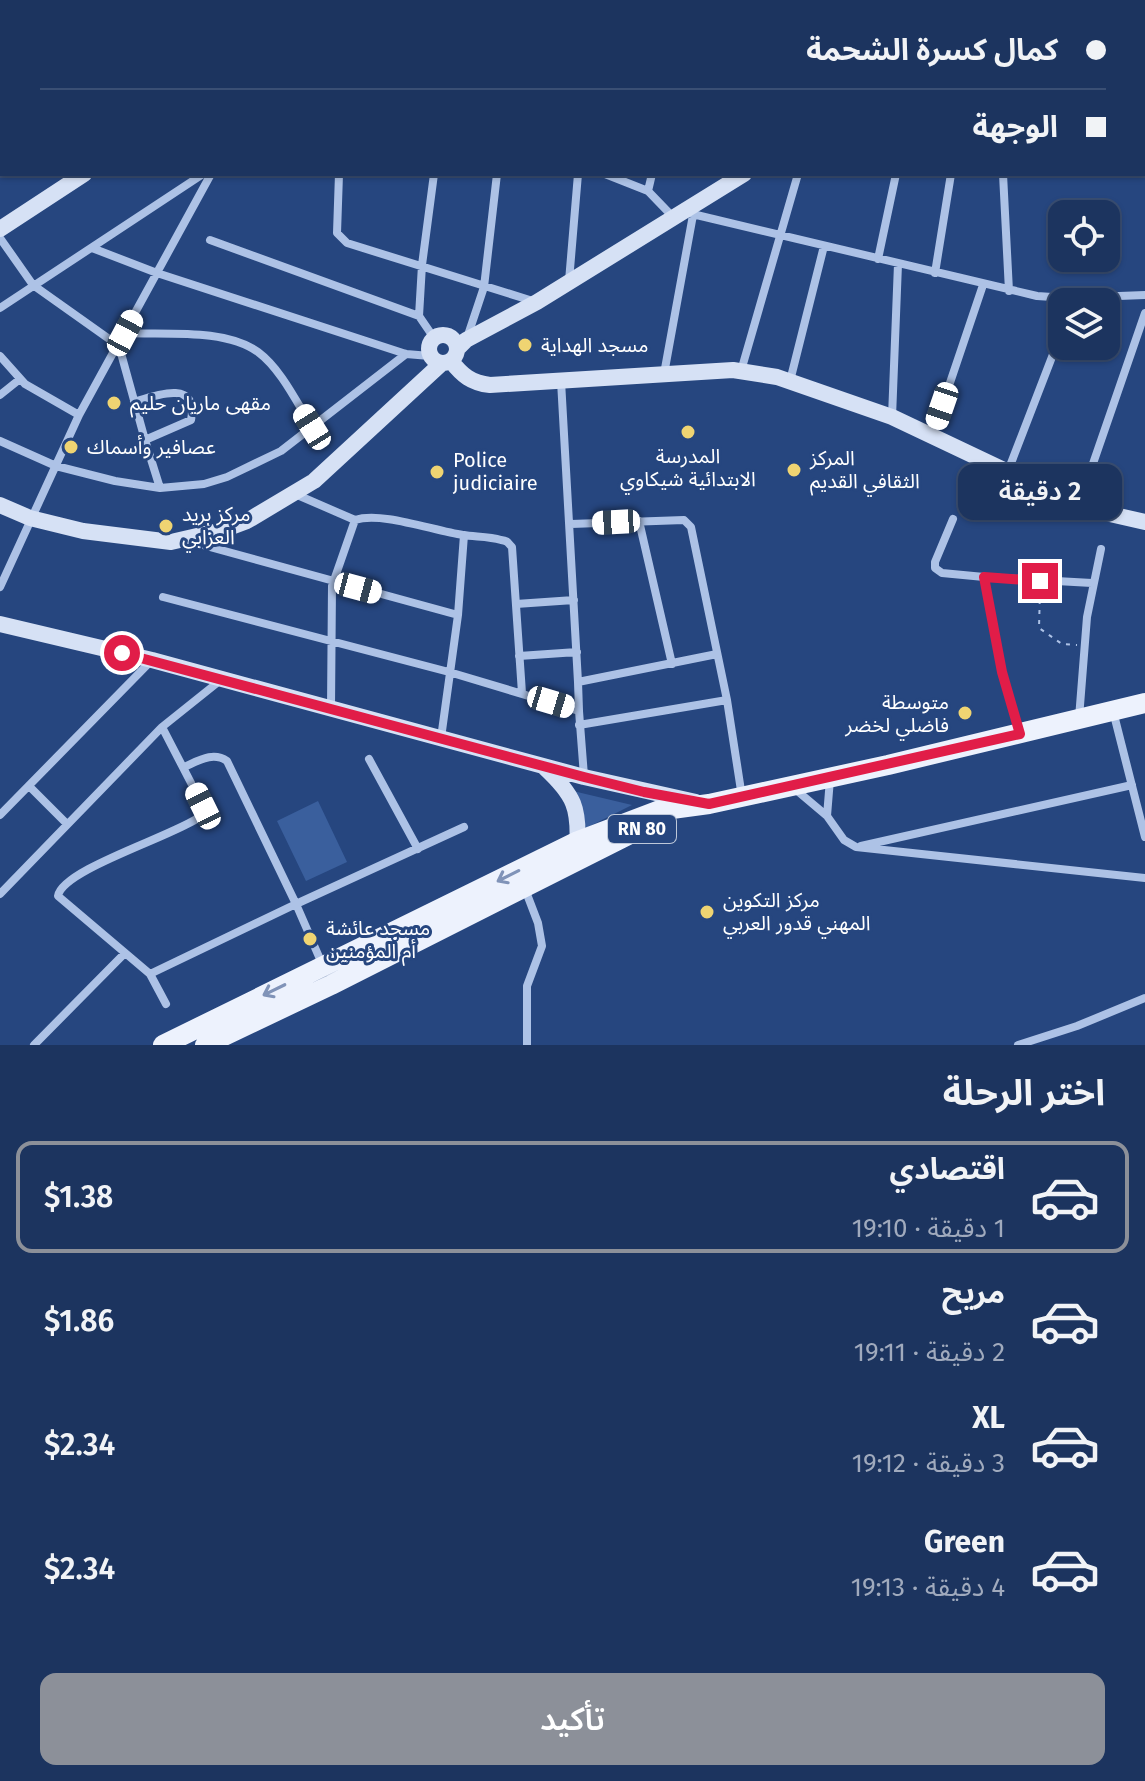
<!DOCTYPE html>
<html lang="ar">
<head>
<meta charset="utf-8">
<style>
  body { margin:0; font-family:"Fira Sans","Noto Sans Arabic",sans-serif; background:#253c65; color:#f1f3f6; direction:rtl; height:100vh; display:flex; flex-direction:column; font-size:30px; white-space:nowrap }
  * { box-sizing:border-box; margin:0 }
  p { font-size:26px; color:#a0aabd }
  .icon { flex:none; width:44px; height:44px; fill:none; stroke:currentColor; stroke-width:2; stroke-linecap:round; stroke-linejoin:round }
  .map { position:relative; height:1045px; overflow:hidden; direction:ltr }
  .panel { display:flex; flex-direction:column; background:#1c345f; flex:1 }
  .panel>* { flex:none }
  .hud { position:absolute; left:0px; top:0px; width:1146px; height:176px; box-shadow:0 2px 6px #0004,0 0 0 2px #3a4f74; direction:rtl; display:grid; align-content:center; height:176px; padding:0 40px; background:#1c345f }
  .fabs { position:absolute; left:1048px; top:200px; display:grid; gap:16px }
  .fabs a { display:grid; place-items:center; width:72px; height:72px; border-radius:16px; background:#1c345f; box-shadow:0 2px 6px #0004,0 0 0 2px #3a4f74; font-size:40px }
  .end { position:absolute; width:36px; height:36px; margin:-18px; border:10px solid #e11d48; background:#fff; box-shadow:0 0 0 4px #fff }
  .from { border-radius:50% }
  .bubble { position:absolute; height:56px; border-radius:16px; background:#1c345f; box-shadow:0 2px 6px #0004,0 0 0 2px #3a4f74; font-size:26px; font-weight:600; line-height:56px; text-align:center; direction:rtl }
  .car { position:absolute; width:24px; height:48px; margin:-24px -12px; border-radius:10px; box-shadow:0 0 6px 2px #0007; background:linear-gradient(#fff 24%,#345 0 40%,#fff 0 76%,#345 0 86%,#fff 0) }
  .hud b { display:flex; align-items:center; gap:28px; height:76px; font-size:30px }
  .hud b+b { border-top:2px solid #3a4f74 }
  .hud i { width:20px; height:20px; background:#f1f3f6 }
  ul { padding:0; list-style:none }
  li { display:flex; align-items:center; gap:24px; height:112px; margin:0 16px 12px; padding:0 24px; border:4px solid transparent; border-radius:16px }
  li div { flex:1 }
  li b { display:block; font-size:30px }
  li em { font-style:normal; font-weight:600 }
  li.on { border-color:#8c9099 }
  li>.icon { width:72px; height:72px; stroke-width:1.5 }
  h2 { padding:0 40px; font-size:36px; line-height:96px }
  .cta { display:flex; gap:16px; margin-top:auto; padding:16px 40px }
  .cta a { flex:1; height:92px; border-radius:16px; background:#8c9099; color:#fff; font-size:32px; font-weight:600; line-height:92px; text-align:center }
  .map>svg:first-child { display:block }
  .green { fill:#3a5f9d }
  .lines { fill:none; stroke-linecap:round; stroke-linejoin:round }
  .path { stroke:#adc2e6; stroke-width:2; stroke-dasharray:4 6; stroke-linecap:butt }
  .street { stroke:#adc2e6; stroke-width:8 }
  .secondary { stroke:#d6e1f5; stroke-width:16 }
  .primary { stroke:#edf2fd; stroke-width:20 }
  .oneway { stroke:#8093b8 }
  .route { stroke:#e11d48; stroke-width:10 }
  .poi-dot { fill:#efd472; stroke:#26467f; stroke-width:3 }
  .labels { text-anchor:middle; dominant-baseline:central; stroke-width:6; stroke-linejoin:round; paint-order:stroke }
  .shield { fill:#26467f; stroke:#bec8d9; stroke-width:2 }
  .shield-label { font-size:18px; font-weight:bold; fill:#fff }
  .poi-label { font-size:20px; fill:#fff; stroke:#26467f; text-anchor:start }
</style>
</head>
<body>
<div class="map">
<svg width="1145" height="1045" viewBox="0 0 1145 1045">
  <rect width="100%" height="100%" fill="#26467f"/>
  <path class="green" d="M573 791 632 805 586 828Z
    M318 801 347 862 306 881 277 821Z"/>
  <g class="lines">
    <path class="path" d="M1040 590 1039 628 1062 644 1077 645"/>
    <path class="street" d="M29 0 32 2
      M235 0 238 2
      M1131 0V2
      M51 2V0
      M116 2 117 0
      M169 2 170 0
      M315 2 316 0
      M648 2V0
      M680 2V0
      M905 2 906 0
      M998 2V0
      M1144 4H1145
      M0 93 2 94
      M0 147 2 148
      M0 167 2 166
      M339 174 337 233 347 243 536 302
      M605 174 648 191 652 174
      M1003 174 1009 291
      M648 191 674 218
      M684 212 1037 296 1067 298 1145 295
      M0 238 33 285 119 346 145 440
      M210 240 419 316 434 338
      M92 248 157 273 406 354 430 356
      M878 259 896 174
      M935 273 951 174
      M569 281 578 174
      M0 308 203 174
      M419 316 422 265 434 174
      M125 333C165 335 225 328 258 352 281 369 297 403 312 427
      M467 338 484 287 497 174
      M0 356 25 384 79 415
      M741 371 798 174
      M664 374 693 215
      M561 381 578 682 717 654
      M790 381 824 246
      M0 395 20 379
      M134 402C156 395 199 379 191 420L145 440 160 488
      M892 417 898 264
      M932 436 983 285
      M0 441 56 466 115 481 160 488 204 484 227 477 281 451 406 354
      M1008 471 1062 331
      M295 494 355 520 332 586 331 707
      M1078 507 1145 313
      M953 519 935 562V568L942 573 984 577
      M355 520C381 511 434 531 463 535 475 537 489 536 501 540 508 541 507 542 512 547L522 693
      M639 521 672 664
      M571 524 684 520 691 527 727 700 742 797
      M188 541 458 615
      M0 587 79 415 211 174
      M163 597 449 672 579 711 584 776
      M516 604 574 600
      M519 656 577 652
      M578 682 579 711
      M1113 711 1145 837
      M1079 718 1087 617 1101 549
      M579 725 727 700
      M162 727 203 806 201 816C177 835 62 869 58 896L150 974 166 1004
      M1019 731 1002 672 984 577 1092 583
      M441 738 458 615 464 535
      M369 759 418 849
      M29 786 67 824
      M795 789 827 816 830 779
      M0 815 152 660
      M827 816 844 840 856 847 1145 878
      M861 846 1132 785
      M525 889 538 923 542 946 527 986V1045
      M0 894 162 727 222 679
      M323 966 296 904 464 827
      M150 974 296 904 227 761C213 751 198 761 184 767
      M34 1045 124 954
      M1018 1045 1077 1026 1145 998"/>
    <path class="secondary" d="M458 0 461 2
      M1006 2 1009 0
      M1144 108H1145
      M0 229 84 174
      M429 349a14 14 0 1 1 28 0a14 14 0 1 1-28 0Z
      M457 349 466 340 537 302 744 174
      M451 361C462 375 471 383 490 385L733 370 777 377 892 417 1008 472 1066 504 1145 522
      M0 505 30 518 83 531 171 542 223 530 247 521 314 481 442 363
      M0 624 152 660 584 777 696 802
      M545 768C574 795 580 808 577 849"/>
    <path class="primary" d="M163 1045 578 841 657 811 709 804 888 765 1145 703
      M205 1045 331 985 638 830"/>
  </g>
  <defs><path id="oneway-shaft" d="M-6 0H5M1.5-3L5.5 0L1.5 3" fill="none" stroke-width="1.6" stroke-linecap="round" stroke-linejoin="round" transform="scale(2)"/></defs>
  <g class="oneway">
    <use href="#oneway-shaft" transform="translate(508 876) rotate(153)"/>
    <use href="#oneway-shaft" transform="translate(274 990) rotate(154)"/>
  </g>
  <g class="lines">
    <path class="route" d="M122 653 584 777 644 792 709 804 1020 734 1002 672 984 577 1040 581"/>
  </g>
  <g class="poi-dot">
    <circle cx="525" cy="345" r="8"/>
    <circle cx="114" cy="403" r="8"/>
    <circle cx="688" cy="432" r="8"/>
    <circle cx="71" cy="447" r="8"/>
    <circle cx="794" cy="470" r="8"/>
    <circle cx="437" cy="472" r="8"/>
    <circle cx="166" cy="526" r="8"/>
    <circle cx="965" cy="713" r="8"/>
    <circle cx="707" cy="912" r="8"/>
    <circle cx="310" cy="939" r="8"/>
  </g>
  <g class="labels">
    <rect class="shield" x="608" y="815" width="68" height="28" rx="6"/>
    <g class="shield-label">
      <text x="642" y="829">RN 80</text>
    </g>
    <g class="poi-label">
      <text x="541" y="345">مسجد الهداية</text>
      <text x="130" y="403">مقهى ماريان حليم</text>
      <text x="87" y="447">عصافير وأسماك</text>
      <text x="688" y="456" text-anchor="middle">المدرسة<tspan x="688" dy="23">الابتدائية شيكاوي</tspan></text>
      <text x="810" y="458">المركز<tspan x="810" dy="23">الثقافي القديم</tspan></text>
      <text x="453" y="460">Police<tspan x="453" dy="23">judiciaire</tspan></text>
      <text x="182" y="514">مركز بريد<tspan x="182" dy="23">العزابي</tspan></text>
      <text x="949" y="702" text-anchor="end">متوسطة<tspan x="949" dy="23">فاضلي لخضر</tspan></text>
      <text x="723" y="900">مركز التكوين<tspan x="723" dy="23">المهني قدور العربي</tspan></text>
      <text x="326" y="928">مسجد عائشة<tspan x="326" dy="23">أم المؤمنين</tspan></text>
    </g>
  </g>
</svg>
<div class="fabs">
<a><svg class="icon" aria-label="locate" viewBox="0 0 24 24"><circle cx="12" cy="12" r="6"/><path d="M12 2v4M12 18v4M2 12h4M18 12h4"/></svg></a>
<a><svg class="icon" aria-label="layers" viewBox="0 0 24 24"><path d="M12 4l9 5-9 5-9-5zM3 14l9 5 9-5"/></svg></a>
</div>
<i class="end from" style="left:122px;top:653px"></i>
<i class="end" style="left:1040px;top:581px"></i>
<div class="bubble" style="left:958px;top:464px;width:164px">2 دقيقة</div>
<i class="car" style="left:125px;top:333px;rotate:28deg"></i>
<i class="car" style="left:942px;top:406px;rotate:199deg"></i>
<i class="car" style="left:312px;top:427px;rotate:328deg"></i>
<i class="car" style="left:616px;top:522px;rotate:267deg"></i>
<i class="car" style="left:358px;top:588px;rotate:105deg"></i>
<i class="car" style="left:551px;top:702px;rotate:107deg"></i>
<i class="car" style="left:203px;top:806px;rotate:334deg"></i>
<div class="hud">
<b><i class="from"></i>كمال كسرة الشحمة</b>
<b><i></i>الوجهة</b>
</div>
</div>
<section class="panel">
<h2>اختر الرحلة</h2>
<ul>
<li class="on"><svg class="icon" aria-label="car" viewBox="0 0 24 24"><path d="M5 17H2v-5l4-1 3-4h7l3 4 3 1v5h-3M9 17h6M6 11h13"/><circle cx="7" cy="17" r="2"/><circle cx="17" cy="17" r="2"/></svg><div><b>اقتصادي</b><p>1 دقيقة · 19:10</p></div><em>$1.38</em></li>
<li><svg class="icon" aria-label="car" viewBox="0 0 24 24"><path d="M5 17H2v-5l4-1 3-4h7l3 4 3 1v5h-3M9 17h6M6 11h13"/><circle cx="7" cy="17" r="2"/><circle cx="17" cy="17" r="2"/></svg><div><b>مريح</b><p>2 دقيقة · 19:11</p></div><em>$1.86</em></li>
<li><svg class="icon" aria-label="car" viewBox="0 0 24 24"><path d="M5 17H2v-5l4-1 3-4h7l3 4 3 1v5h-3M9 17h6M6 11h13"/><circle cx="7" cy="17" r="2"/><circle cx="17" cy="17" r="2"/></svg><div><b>XL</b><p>3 دقيقة · 19:12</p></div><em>$2.34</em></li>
<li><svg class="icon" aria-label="car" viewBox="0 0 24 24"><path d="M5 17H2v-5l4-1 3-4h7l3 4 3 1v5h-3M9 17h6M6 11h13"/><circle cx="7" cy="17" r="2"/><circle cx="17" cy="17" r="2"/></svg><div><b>Green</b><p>4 دقيقة · 19:13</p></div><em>$2.34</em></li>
</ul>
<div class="cta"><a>تأكيد</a></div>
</section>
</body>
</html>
